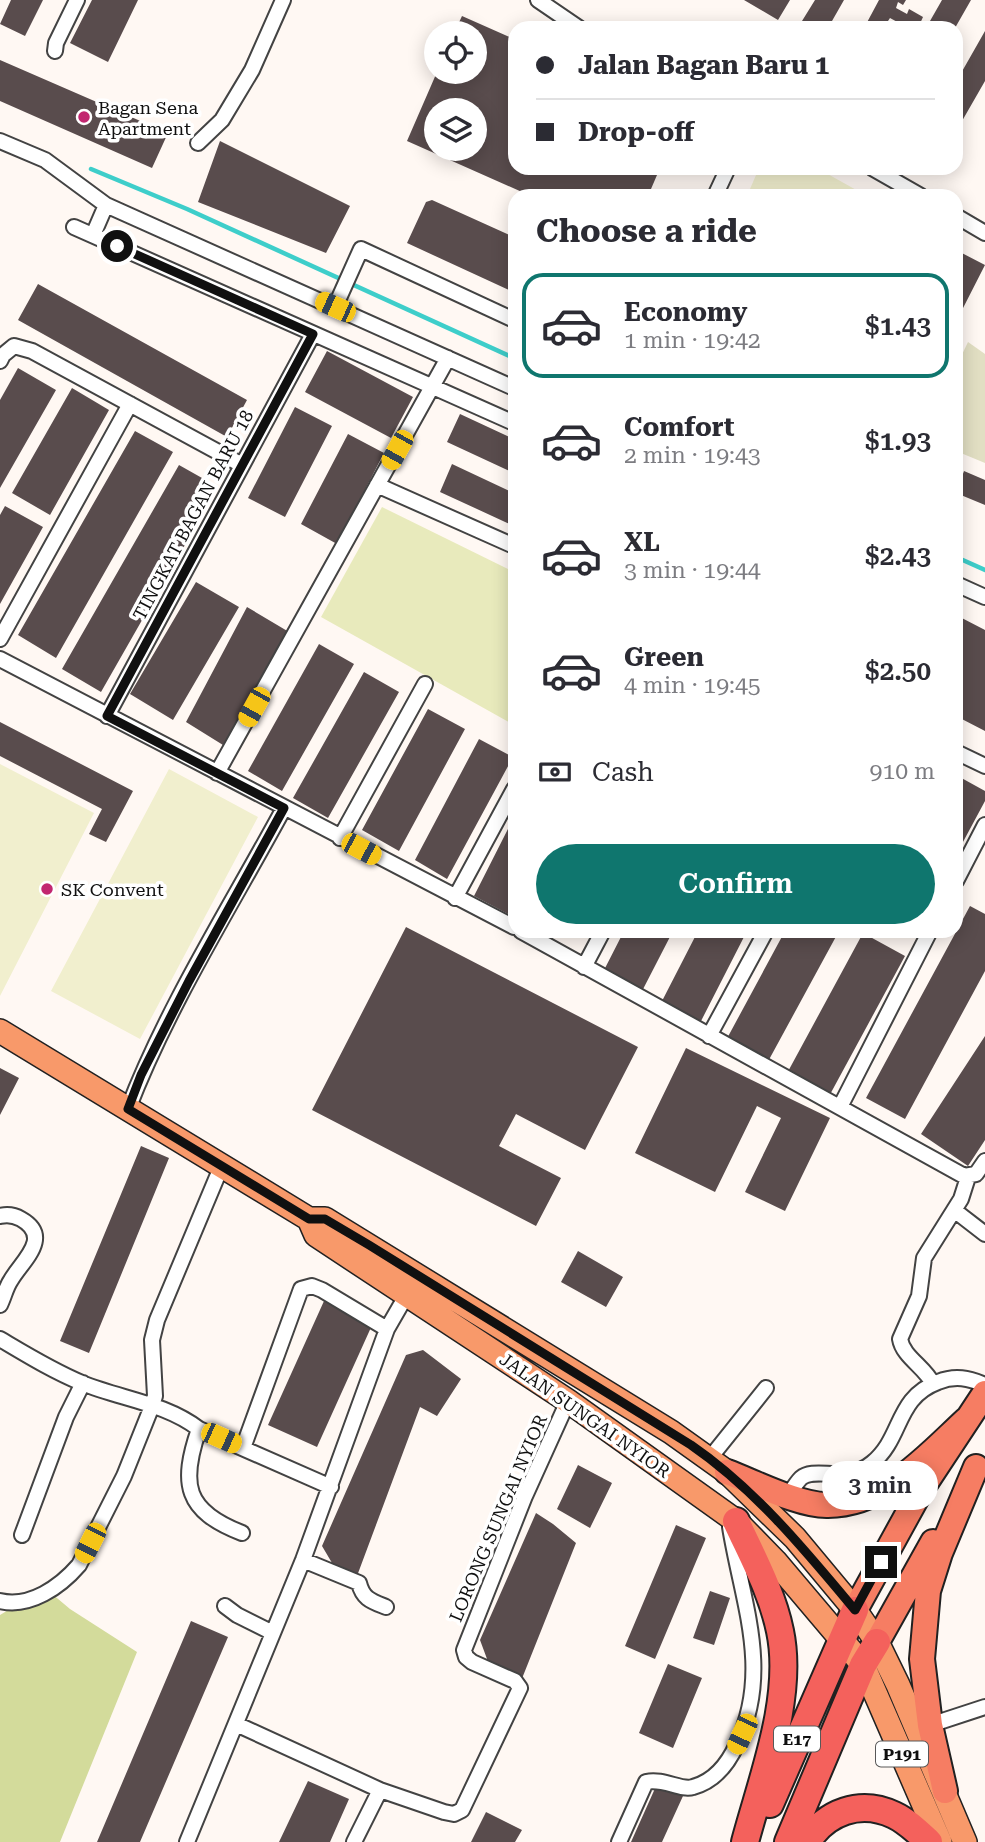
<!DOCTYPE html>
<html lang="en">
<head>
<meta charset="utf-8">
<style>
  body { margin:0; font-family:"Roboto Serif",serif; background:#f2f2f3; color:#2b2b33; height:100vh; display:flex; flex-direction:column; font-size:26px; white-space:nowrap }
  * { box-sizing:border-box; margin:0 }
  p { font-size:23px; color:#7c7c81 }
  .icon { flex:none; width:38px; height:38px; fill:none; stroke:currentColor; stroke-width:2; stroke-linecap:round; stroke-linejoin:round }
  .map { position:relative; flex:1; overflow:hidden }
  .drawer { position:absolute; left:508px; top:189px; width:455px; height:749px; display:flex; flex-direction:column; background:#fff; border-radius:21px; box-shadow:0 4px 18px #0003 }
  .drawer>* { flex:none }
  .top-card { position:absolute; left:508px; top:21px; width:455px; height:154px; border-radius:21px; box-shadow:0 4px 18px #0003; display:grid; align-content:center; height:154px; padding:0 28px; background:#fff }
  .buttons { position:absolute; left:424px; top:21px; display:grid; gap:14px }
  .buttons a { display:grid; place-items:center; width:63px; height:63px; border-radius:50%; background:#fff; box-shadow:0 4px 18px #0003; font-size:35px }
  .end { position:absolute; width:32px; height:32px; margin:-16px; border:9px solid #101010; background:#fff; box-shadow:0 0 0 4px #fff }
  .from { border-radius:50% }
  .bubble { position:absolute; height:49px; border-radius:24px; background:#fff; box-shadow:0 4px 18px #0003; font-size:23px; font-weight:600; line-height:49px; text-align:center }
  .car { position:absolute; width:21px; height:42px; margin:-21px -10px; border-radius:9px; box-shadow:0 0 5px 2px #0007; background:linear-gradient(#f5c518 24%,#345 0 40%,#f5c518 0 76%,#345 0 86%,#f5c518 0) }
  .top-card b { display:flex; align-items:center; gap:24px; height:66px; font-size:26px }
  .top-card b+b { border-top:2px solid #e1e1e2 }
  .top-card i { width:18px; height:18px; background:#2b2b33 }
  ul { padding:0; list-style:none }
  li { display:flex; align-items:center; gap:21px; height:105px; margin:0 14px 10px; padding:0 14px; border:4px solid transparent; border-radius:21px }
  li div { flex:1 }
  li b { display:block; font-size:26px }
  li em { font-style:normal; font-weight:600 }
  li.on { border-color:#0f766e }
  li>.icon { width:63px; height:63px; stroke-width:1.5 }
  h2 { padding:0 28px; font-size:32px; line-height:84px }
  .pay { display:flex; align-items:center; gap:18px; height:77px; padding:0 28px; font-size:26px }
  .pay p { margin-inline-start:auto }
  .button { display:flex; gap:14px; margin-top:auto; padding:14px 28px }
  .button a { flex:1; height:80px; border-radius:42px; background:#0f766e; color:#fff; font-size:28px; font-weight:600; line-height:80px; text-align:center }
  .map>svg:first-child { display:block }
  .green { fill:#e8eabc }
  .forest { fill:#d3db9b }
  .cemetery { fill:#e2dfc3 }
  .pitch { fill:#f1efce }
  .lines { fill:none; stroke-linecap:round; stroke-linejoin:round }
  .stream { stroke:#3ececa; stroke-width:4.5 }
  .building { fill:#594c4d; fill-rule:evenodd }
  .minor-casing { stroke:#434343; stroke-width:18 }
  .primary-casing { stroke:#212121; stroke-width:26 }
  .trunk-casing { stroke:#212121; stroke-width:28 }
  .motorway-casing { stroke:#212121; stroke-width:30 }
  .minor { stroke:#fff; stroke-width:14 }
  .primary { stroke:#f8996a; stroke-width:23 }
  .trunk { stroke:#f67d63; stroke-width:24 }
  .motorway { stroke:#f4615c; stroke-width:26 }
  .route { stroke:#101010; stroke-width:9 }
  .poi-dot { fill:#c22770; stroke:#fff; stroke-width:2.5 }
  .labels { text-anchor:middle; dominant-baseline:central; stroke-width:7; stroke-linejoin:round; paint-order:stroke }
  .shield { fill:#fff; stroke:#585858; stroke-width:2 }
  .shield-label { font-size:16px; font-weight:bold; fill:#101010 }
  .poi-label { font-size:18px; fill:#101010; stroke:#fff; text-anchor:start }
  .street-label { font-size:18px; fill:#101010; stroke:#fff }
</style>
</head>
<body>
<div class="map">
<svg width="985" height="1842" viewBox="0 0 985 1842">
  <rect width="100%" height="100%" fill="#fff8f3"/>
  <path class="green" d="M382 507 514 572V725L321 617Z"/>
  <path class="forest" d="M45 1588 70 1609 137 1652 60 1842H0V1615Z"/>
  <path class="cemetery" d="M968 342 985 354V463L956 451V367Z"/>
  <path class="pitch" d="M759 168H817L867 196H747Z
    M0 764 94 813 0 996Z
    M169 769 258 817 140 1039 51 991Z"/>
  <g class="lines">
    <path class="stream" d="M91 169 187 209 514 358
      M956 557 985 570"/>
  </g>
  <path class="building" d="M11 0H43L25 36 0 24Z
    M92 0H138L108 62 70 43Z
    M744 0H790L778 20Z
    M815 0H844L828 28H814L802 21Z
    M879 0H906L903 5 898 2 896 8 907 14 909 9 923 17 918 28H899L901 24 890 18 888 21 893 24 891 28H864Z
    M942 0H971L955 28H926Z
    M462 16 514 39V168H660L648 196H531L407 141 437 72H474V33H454ZM436 110H474V149H436Z
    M985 31V81L958 128 956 127V82Z
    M0 60 168 133 152 168 0 101Z
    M220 141 350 206 326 253 198 202Z
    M432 200 514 237 513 292 407 243 426 202Z
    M956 250 985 265 961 312 956 309Z
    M38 284 247 400 227 437 18 320Z
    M327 351 413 397 391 438 305 392Z
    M18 368 56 390 0 488V400Z
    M72 388 109 410 50 515 12 493Z
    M295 407 332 426 285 517 248 498Z
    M460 414 514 439V473L447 442Z
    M135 431 173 452 56 658 18 635Z
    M348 434 384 453 337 544 301 524Z
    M452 464 514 493V526L440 492Z
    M179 465 218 487 101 692 62 669Z
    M964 471 985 480V505L956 493Z
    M5 506 43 527 0 604V515Z
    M196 582 239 607 173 720 130 694Z
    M247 607 289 632 223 745 186 722Z
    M956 615 985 630V731L956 716Z
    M319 644 354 664 282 791 248 771Z
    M364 672 399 692 328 818 293 798Z
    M428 709 465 729 399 851 362 830Z
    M0 722 133 791 106 842 89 834 102 809 0 756Z
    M479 739 513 757 447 879 415 860Z
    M956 775 985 791V801L956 855Z
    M514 817V917L474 896Z
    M970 906 985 914V971L905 1119 866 1098Z
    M406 927 638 1047 585 1150 516 1114 499 1146 561 1178 536 1226 312 1110Z
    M624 931H673L640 995 601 976Z
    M698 931H747L700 1023 661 1003Z
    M785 931H839L765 1067 724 1044Z
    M863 933 905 956 827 1100 785 1077Z
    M985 1036V1140L968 1166 921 1134Z
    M686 1048 830 1118 785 1211 745 1192 781 1118 757 1106 715 1192 635 1153Z
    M0 1068 19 1078 0 1115Z
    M141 1146 169 1158 89 1353 60 1341Z
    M578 1251 623 1277 606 1307 561 1282Z
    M324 1301 373 1323 317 1447 268 1425Z
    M423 1350 461 1379 437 1416 420 1407 357 1576 335 1568 322 1546 406 1355Z
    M578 1465 612 1483 590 1528 557 1509Z
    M536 1513 553 1524 576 1543 521 1681 490 1667 480 1640Z
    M676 1525 706 1538 655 1659 625 1646Z
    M710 1591 730 1598 714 1645 693 1638Z
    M191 1621 228 1637 140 1842H97Z
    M668 1664 702 1678 673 1748 639 1733Z
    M308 1781 349 1799 330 1842H279Z
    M657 1784 683 1796 662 1842H631Z
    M486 1812 522 1830 515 1842H471Z"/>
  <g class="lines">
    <g class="minor-casing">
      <path id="minor" d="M538 0 579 28
        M55 51 56 43 77 0
        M0 141 45 160 106 205 514 388
        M198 143 222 120 252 70 283 0
        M872 168 921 196
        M715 196 728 168
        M956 216 985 233
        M74 227 514 423
        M93 235 106 205
        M335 307 361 249 514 320
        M0 361 3 355 14 346 32 351 242 465
        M377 485 514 546
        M956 584 985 597
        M0 639 130 404
        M0 659 514 927
        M107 716 313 334
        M956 752 985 766
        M217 773 448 358
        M340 838 425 684
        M956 881 985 825
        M455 898 514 789
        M521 931 964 1176 976 1174 985 1161
        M584 967 603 931
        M709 1036 766 931
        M840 1107 930 931
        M128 1109C168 1005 231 906 284 808
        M954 1210 985 1234
        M0 1216C8 1214 14 1215 21 1219 53 1237 22 1261 11 1280 6 1287 4 1297 0 1305
        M0 1339C27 1355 53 1371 82 1383 121 1399 165 1403 199 1429L331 1487
        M933 1384C925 1367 903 1357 900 1339L919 1296 924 1258 961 1199 968 1177
        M199 1429C180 1484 185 1511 242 1533
        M243 1448 301 1289 312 1286 322 1290 387 1329
        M710 1458 766 1388
        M788 1496C792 1490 796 1483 801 1478 815 1466 847 1484 872 1463 903 1438 895 1398 938 1382 955 1375 969 1378 985 1385
        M22 1535 66 1417 83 1383
        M303 1560 359 1583C363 1599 371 1601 386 1607
        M0 1601C30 1608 60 1587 79 1565L124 1476 152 1406 155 1396 152 1340 157 1320 222 1165
        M225 1606 237 1615 273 1633
        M236 1724 380 1790 444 1812 454 1814 462 1810 520 1688 515 1681 472 1662 466 1657 464 1650 525 1496 568 1401
        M930 1725 985 1707
        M187 1842 303 1560 387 1329 410 1289
        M354 1842 380 1790
        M619 1842 646 1782C664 1778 681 1791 693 1787 715 1781 728 1764 737 1744 772 1670 742 1602 730 1527"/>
    </g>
    <g class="primary-casing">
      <path id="primary" d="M0 1031 309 1219H325L671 1432 727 1472 795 1538 855 1610 877 1642 898 1685 965 1842
        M309 1219 316 1235 568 1401 736 1521 775 1561 863 1665 940 1842"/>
    </g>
    <g class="trunk-casing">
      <path id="trunk" d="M727 1472C754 1482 800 1506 828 1505 885 1505 928 1455 966 1420
        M855 1610 921 1490 985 1393
        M877 1642 933 1542
        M945 1791 930 1725 922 1659 928 1591 940 1553 976 1467"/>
    </g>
    <g class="motorway-casing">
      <path id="motorway" d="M736 1521C752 1556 772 1592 780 1631 794 1697 762 1778 745 1842
        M770 1804 855 1610
        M788 1842 863 1665 877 1642
        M807 1842C826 1812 860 1799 894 1815 907 1821 918 1832 929 1842"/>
    </g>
    <use href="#minor" class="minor"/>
    <use href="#primary" class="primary"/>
    <use href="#trunk" class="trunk"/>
    <use href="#motorway" class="motorway"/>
  </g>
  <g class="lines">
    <path class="route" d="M117 246 313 334 107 716 284 808 189 981 141 1075 128 1109 309 1219H325L369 1245 691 1445C755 1489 805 1550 855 1610L881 1562"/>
  </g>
  <g class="poi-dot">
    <circle cx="84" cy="117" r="7"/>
    <circle cx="47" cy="889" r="7"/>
  </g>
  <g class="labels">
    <g class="shield">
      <rect x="774" y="1726.5" width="46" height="25" rx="5"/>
      <rect x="876" y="1741.5" width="52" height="25" rx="5"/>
    </g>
    <g class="shield-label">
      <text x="797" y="1739">E17</text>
      <text x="902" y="1754">P191</text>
    </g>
    <g class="poi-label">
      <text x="98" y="107">Bagan Sena<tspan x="98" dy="21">Apartment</tspan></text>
      <text x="61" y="889">SK Convent</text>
    </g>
    <g class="street-label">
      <text transform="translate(193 515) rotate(-62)">TINGKAT BAGAN BARU 18</text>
      <text transform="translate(585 1415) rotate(35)">JALAN SUNGAI NYIOR</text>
      <text transform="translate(498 1518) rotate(-67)">LORONG SUNGAI NYIOR</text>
    </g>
  </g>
</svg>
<div class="buttons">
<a><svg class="icon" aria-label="locate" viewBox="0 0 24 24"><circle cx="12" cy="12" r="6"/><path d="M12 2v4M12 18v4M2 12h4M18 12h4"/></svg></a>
<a><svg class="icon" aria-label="layers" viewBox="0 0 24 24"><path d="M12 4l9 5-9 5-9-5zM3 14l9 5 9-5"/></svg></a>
</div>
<i class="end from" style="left:117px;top:246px"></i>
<i class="end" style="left:881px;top:1562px"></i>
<div class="bubble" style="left:822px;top:1461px;width:116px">3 min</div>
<i class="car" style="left:335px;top:307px;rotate:294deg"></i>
<i class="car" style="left:397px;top:450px;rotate:209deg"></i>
<i class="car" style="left:254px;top:707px;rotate:209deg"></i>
<i class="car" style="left:361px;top:849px;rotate:118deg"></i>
<i class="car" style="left:221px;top:1438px;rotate:114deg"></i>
<i class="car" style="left:90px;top:1543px;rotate:207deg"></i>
<i class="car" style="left:742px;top:1734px;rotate:205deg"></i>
<div class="top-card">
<b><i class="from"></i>Jalan Bagan Baru 1</b>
<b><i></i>Drop-off</b>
</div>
<section class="drawer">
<h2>Choose a ride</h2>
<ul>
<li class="on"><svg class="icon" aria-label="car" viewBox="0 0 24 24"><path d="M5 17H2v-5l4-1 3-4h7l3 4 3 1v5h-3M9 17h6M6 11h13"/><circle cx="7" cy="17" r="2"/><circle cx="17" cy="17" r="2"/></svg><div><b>Economy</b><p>1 min · 19:42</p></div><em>$1.43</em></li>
<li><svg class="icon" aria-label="car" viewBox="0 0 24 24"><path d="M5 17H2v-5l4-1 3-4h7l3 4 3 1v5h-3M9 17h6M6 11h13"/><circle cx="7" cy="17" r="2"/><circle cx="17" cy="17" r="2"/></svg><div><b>Comfort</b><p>2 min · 19:43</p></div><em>$1.93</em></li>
<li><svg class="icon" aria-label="car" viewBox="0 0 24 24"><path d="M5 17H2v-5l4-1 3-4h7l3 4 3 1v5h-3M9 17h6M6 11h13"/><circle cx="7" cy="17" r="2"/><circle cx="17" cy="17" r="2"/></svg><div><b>XL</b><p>3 min · 19:44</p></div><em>$2.43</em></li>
<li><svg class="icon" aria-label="car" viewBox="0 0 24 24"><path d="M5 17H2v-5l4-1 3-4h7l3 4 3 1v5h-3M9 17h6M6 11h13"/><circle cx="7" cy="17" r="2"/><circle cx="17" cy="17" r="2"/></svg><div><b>Green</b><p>4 min · 19:45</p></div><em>$2.50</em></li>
</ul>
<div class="pay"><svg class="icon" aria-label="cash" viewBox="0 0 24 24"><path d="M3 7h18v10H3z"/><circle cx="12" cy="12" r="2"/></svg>Cash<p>910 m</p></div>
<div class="button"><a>Confirm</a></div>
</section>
</div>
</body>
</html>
